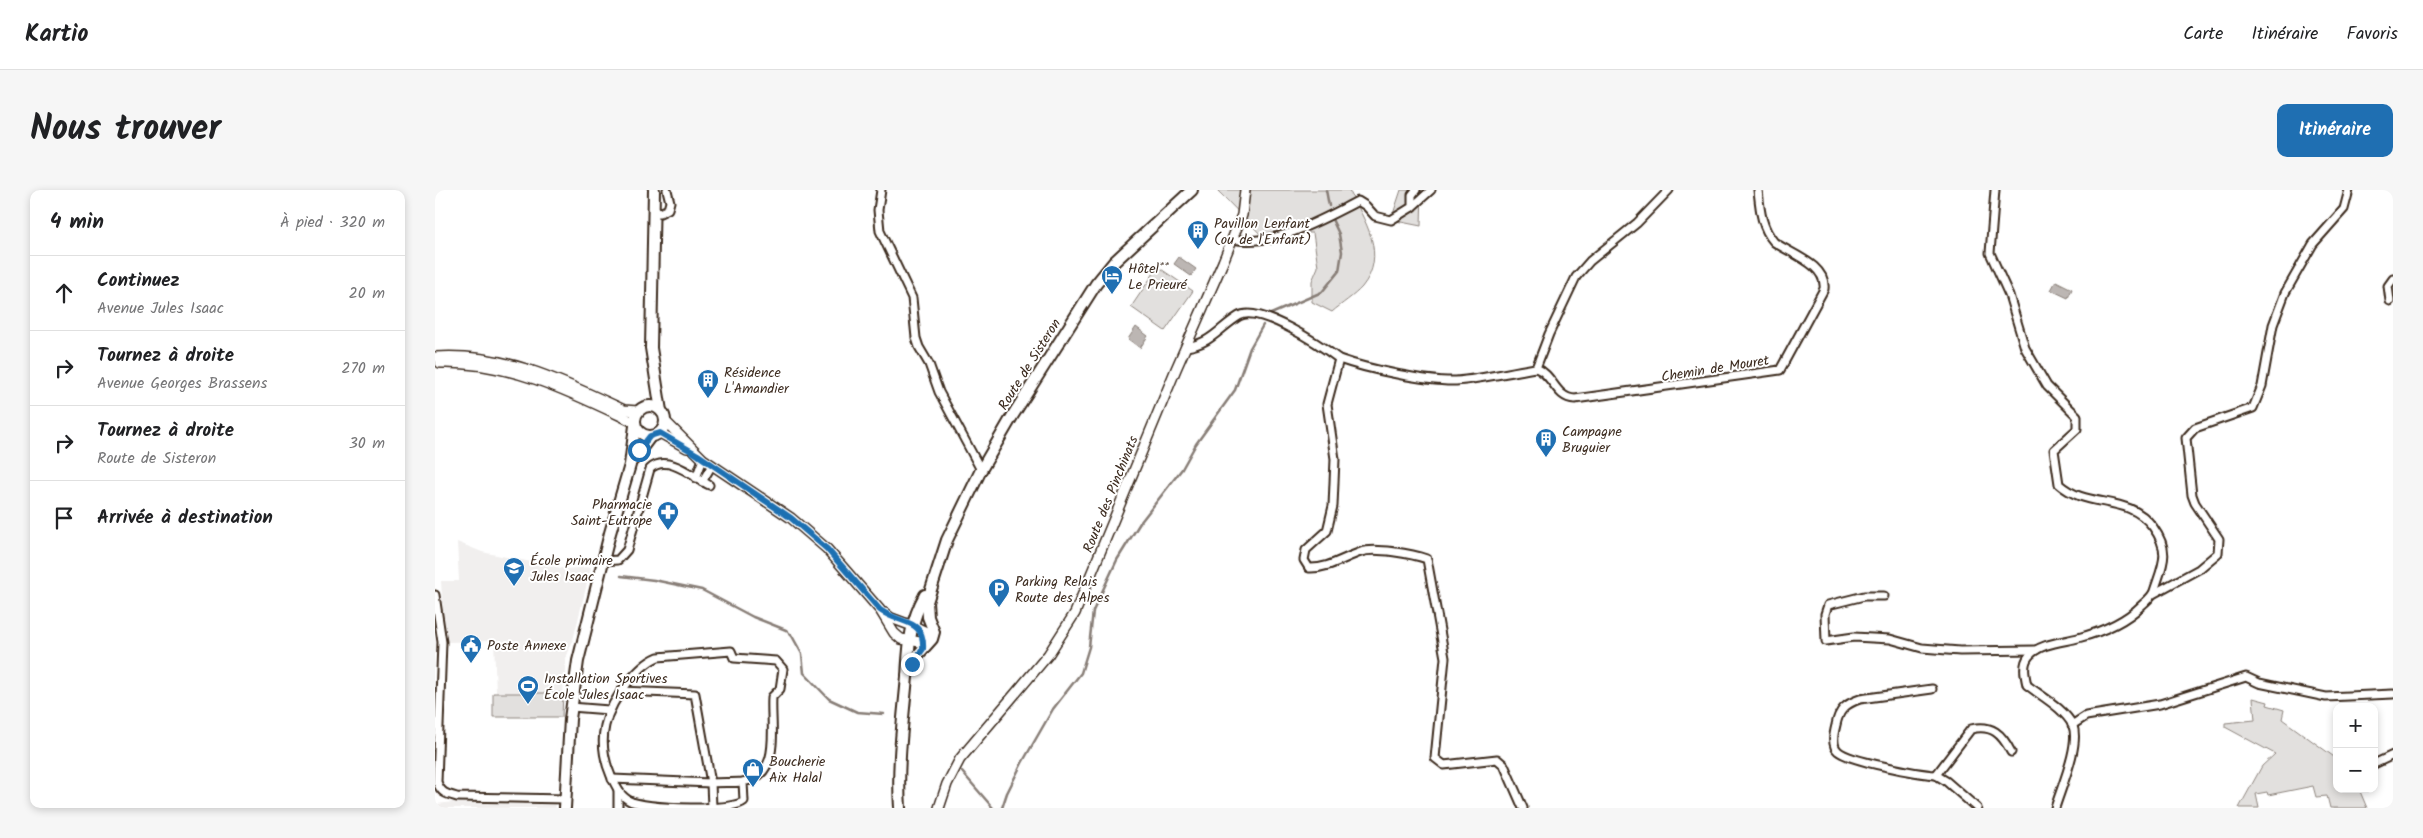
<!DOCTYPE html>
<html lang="fr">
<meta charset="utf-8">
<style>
body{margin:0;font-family:Kalam,sans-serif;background:#f6f6f6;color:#202124}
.controls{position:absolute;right:15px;bottom:15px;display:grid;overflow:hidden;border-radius:10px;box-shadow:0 2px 8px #0003}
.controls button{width:45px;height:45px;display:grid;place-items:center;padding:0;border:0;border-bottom:1px solid #e0e0e0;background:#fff;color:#202124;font:25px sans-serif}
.stop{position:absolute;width:15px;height:15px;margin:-11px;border:4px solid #1f6fb2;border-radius:50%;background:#fff}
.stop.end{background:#1f6fb2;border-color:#fff;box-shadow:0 1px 5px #0008}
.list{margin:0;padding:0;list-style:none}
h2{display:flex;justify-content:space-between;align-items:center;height:65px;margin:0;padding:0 20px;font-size:21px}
h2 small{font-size:16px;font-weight:400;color:#757577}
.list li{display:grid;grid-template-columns:32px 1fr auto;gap:15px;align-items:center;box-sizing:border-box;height:75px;padding:0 20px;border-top:1px solid #e0e0e0}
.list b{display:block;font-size:19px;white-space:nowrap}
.list p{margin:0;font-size:16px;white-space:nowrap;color:#757577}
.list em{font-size:16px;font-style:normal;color:#757577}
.icon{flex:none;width:28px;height:28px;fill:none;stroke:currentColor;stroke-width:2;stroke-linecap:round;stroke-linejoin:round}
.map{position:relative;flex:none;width:1958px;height:618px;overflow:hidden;border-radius:10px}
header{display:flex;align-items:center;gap:30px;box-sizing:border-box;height:70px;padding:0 25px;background:#fff;border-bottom:1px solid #e0e0e0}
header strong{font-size:24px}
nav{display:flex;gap:28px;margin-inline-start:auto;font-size:18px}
.intro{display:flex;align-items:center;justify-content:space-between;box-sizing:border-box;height:120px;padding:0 30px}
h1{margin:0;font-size:35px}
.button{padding:12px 22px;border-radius:10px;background:#1f6fb2;color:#fff;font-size:18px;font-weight:700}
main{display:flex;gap:30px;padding:0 30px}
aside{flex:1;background:#fff;border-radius:10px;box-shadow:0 2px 8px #0003}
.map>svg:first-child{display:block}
.built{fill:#f1efee}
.green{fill:#e2e0de;stroke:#8e857e}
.water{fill:#bcb6b3;stroke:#887e77}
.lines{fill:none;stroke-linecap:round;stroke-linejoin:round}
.stream{stroke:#887e77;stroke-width:2.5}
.minor-casing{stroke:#3b2a1e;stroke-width:11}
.tertiary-casing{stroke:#3b2a1e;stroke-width:12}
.secondary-casing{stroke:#3b2a1e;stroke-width:14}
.minor{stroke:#fff;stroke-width:7}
.tertiary{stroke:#fff;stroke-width:9}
.secondary{stroke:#fff;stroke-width:10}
.route{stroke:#1f6fb2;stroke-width:6}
.labels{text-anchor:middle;stroke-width:4;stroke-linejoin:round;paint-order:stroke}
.poi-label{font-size:14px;fill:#3b2a1e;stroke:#fff;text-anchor:start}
.street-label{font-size:14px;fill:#3b2a1e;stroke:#fff}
</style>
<header>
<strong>Kartio</strong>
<nav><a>Carte</a><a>Itinéraire</a><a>Favoris</a></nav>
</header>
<div class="intro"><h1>Nous trouver</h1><a class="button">Itinéraire</a></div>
<main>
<aside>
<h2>4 min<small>À pied · 320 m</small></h2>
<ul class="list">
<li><svg class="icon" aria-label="ahead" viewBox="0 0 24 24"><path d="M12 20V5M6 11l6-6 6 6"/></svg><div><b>Continuez</b><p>Avenue Jules Isaac</p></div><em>20 m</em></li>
<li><svg class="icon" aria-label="right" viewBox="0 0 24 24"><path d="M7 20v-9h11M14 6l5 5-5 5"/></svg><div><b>Tournez à droite</b><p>Avenue Georges Brassens</p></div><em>270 m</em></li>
<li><svg class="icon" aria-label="right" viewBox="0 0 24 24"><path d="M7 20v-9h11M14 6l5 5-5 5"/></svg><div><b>Tournez à droite</b><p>Route de Sisteron</p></div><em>30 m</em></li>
<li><svg class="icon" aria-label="arrive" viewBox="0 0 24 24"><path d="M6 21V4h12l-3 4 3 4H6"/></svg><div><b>Arrivée à destination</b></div></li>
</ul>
</aside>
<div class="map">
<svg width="1958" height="618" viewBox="0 0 1958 618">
<rect width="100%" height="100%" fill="#fff"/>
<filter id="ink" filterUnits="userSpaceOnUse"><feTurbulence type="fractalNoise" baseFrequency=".02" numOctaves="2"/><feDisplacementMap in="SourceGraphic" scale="10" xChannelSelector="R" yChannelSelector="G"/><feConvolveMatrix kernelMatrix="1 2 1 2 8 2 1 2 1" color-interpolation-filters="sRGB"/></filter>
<g filter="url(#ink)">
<g class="built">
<path d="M22,352L47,362L131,379L156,377L138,450L131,468L128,503H61L59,451L10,452L6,391H24Z"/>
<path d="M110,611L119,612L121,618H2V614L19,612Z"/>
</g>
<g class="green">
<path d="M782,0H914C930,31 953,65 927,97C919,106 906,114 897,122L877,112V91L883,77L878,43H862L836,55Z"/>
<path d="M966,0H987L986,36L956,30Z"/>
<path d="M723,77L758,101L730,141L696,117Z"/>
<path d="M58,503H128L127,527H58Z"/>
<path d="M1818,508L1833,512L1832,515L1849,520L1847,529L1902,569V599H1924L1932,618H1895L1892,606L1881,607L1878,596L1833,605L1832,602L1821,604L1824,618H1804L1827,576L1840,564L1790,537V533L1820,530Z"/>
</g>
<g class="water">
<path d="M744,67L761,79L756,86L739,74Z"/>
<path d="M1621,91L1637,99L1633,108L1616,100Z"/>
<path d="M701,137L713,146L705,158L693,149Z"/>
</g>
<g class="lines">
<g class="stream">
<path d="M891,0L894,16"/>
<path d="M836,124L887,102L904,81L907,62L904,44L896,27"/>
<path d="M186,386L219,390L267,400L318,427L351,440L357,446L367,464L369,483L394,509L422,522L449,524"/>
<path d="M527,582L558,618"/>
<path d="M567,618L572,603L587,573L618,519L646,483L654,457L658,421L682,370L705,333L747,279L761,254L800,200L815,158L828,135"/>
</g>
<g class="minor-casing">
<g id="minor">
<path d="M446,0L443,20L445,41L477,108L481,148L484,157L494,174L504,202L546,280"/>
<path d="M1560,0L1555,63L1574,105L1590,158L1612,196L1642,226V239L1619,260L1624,294C1653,320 1693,303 1718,337C1736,362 1728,374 1719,401C1717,407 1711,411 1707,415C1690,432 1666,442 1643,448C1628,452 1605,453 1594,466C1587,474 1590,486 1592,495C1606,506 1630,519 1638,536C1645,555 1626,598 1620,618"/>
<path d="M977,17L996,0"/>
<path d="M219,18L225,23L233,19L235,12L232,0"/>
<path d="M797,49C841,57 885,30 923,11L931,16L940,26L956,30L977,17V5L981,0"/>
<path d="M1955,111L1953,96L1958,89"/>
<path d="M751,157C777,153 783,139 804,126C824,114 887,156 904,169L892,214L900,269L898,316L892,341L871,360L869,370L874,378C892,379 908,368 926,362C939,357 978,364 992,369L1010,468L1000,568L1009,575L1062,569L1069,575L1088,618"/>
<path d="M904,169C932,179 992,192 1021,191C1048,189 1074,182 1101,178C1119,185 1120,208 1140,209L1345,180L1389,99C1392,75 1356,64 1339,52C1326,37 1325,19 1323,0"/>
<path d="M1101,178L1114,144L1141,87L1155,71L1202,33L1234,0"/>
<path d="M261,288L268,269"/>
<path d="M267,292L277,275"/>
<path d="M167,371L183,370L192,360L215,279C232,263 257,286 274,295"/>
<path d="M1718,404L1764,379L1783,363L1784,349L1760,313L1757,305L1751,248L1760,238L1818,218L1827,196L1838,135L1850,103L1878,54L1909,19L1914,0"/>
<path d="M0,405L7,452L2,592C6,603 11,604 22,607L130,609"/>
<path d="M1449,406H1429L1393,415L1390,424L1391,451L1419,447L1455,449L1487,458L1525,461L1601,460"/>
<path d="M1497,499L1425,509C1410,514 1404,520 1401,535C1399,543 1396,555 1403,561C1414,571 1484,584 1501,585L1511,591L1542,618"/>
<path d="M136,517L174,520"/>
<path d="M1637,535L1651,526L1725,514L1811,487L1824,493L1891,507L1958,504"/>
<path d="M1939,574L1958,565"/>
<path d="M1501,585L1536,539C1557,534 1567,544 1576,562"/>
<path d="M177,589L276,593L260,504L186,501"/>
<path d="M183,618V601"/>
<path d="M277,618V617L276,593C286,592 297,593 307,592C348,586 335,537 337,507L345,499L348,479L341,471L299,468L296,461L223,467C211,472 202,482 194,491C170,520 160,549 176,586C181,596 185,607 197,612C216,618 247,618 268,618C280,617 300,618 309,611L308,592"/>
</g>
</g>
<g class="tertiary-casing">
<g id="tertiary">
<path d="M0,167C69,162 129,192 189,220L203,221"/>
<path d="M5,173C75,171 138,203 199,232"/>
<path d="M230,231L268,269L356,328L392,359L445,420L459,443L466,449L485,452L498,445L483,438"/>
<path d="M225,243L252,258"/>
<path d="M450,423L456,428L483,438"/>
<path d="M504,618L512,594L525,569L613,465L640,423L741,179L788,72L807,25L810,0"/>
</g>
</g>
<g class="secondary-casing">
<g id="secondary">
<path d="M219,0L216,158L226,221"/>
<circle cx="215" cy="231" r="15"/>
<path d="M198,270L215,247"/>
<path d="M472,486L480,468L497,449L499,442L493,427L492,412L512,350L546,280L578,225L661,94L679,72L757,0"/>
<path d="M130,618L135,529L143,471L175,343L195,275L200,236"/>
<path d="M465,618C462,573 468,531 472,487C474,455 474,434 490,405"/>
</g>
</g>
<use href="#minor" class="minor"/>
<use href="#tertiary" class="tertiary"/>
<use href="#secondary" class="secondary"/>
</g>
</g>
<g class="lines" filter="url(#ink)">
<path class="route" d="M204,260L215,246L225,243L263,265L356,328L392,359L445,420C466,435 490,428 488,459L477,474"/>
</g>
<defs>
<g id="building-pin" transform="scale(1.125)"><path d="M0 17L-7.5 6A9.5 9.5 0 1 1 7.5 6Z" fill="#1f6fb2" stroke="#fff"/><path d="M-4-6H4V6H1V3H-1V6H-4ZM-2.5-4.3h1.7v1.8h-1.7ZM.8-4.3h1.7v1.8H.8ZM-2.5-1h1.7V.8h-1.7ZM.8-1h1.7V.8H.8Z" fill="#fff"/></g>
<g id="hotel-pin" transform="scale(1.125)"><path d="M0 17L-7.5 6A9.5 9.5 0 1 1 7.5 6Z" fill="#1f6fb2" stroke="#fff"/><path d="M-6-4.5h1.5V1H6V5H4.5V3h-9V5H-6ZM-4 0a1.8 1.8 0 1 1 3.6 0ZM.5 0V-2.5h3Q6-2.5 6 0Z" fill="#fff"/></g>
<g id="pharmacy-pin" transform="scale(1.125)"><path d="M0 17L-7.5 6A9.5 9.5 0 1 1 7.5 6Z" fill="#1f6fb2" stroke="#fff"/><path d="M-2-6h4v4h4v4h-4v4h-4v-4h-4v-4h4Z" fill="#fff"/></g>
<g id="school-pin" transform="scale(1.125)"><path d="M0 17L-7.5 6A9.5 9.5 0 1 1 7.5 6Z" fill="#1f6fb2" stroke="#fff"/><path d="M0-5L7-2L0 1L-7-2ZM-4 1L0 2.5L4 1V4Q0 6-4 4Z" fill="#fff"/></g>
<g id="parking-pin" transform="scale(1.125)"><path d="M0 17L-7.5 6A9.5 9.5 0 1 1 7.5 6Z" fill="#1f6fb2" stroke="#fff"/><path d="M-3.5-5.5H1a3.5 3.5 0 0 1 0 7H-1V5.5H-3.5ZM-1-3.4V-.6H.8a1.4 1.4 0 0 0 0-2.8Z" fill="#fff"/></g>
<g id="civic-pin" transform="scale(1.125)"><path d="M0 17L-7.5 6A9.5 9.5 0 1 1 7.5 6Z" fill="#1f6fb2" stroke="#fff"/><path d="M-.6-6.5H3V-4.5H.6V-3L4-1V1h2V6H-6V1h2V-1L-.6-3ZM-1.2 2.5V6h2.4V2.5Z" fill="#fff"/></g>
<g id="stadium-pin" transform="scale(1.125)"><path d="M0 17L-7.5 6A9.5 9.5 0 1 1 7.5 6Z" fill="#1f6fb2" stroke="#fff"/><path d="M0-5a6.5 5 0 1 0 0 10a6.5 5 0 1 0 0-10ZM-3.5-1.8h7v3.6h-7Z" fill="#fff"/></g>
<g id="shop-pin" transform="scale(1.125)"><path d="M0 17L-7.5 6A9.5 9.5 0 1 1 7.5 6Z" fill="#1f6fb2" stroke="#fff"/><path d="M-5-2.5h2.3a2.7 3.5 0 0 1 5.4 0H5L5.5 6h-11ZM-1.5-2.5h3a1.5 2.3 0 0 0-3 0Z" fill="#fff"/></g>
</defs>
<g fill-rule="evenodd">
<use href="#building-pin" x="763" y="41"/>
<use href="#hotel-pin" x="677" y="86"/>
<use href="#building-pin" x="273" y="190"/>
<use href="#building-pin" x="1111" y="249"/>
<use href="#pharmacy-pin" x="233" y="322"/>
<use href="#school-pin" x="79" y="378"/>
<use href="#parking-pin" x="564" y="399"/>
<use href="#civic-pin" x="36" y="455"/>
<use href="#stadium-pin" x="93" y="496"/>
<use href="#shop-pin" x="318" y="579"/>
</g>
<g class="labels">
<g class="poi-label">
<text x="779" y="38">Pavillon Lenfant<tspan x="779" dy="16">(ou de l'Enfant)</tspan></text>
<text x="693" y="83">Hôtel**<tspan x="693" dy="16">Le Prieuré</tspan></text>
<text x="289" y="187">Résidence<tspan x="289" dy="16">L'Amandier</tspan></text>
<text x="1127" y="246">Campagne<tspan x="1127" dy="16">Bruguier</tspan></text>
<text x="217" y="319" text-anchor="end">Pharmacie<tspan x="217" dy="16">Saint-Eutrope</tspan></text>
<text x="95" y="375">École primaire<tspan x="95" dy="16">Jules Isaac</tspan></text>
<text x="580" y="396">Parking Relais<tspan x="580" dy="16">Route des Alpes</tspan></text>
<text x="52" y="460">Poste Annexe</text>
<text x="109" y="493">Installation Sportives<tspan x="109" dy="16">École Jules Isaac</tspan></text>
<text x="334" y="576">Boucherie<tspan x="334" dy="16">Aix Halal</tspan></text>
</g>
<g class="street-label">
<text transform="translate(594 174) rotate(-58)" y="5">Route de Sisteron</text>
<text transform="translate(1280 178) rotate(-9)" y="5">Chemin de Mouret</text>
<text transform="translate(675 304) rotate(-68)" y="5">Route des Pinchinats</text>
</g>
</g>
</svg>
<div class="controls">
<button>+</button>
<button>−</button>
</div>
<div class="stop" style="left:204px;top:260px"></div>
<div class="stop end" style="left:477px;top:474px"></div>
</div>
</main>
